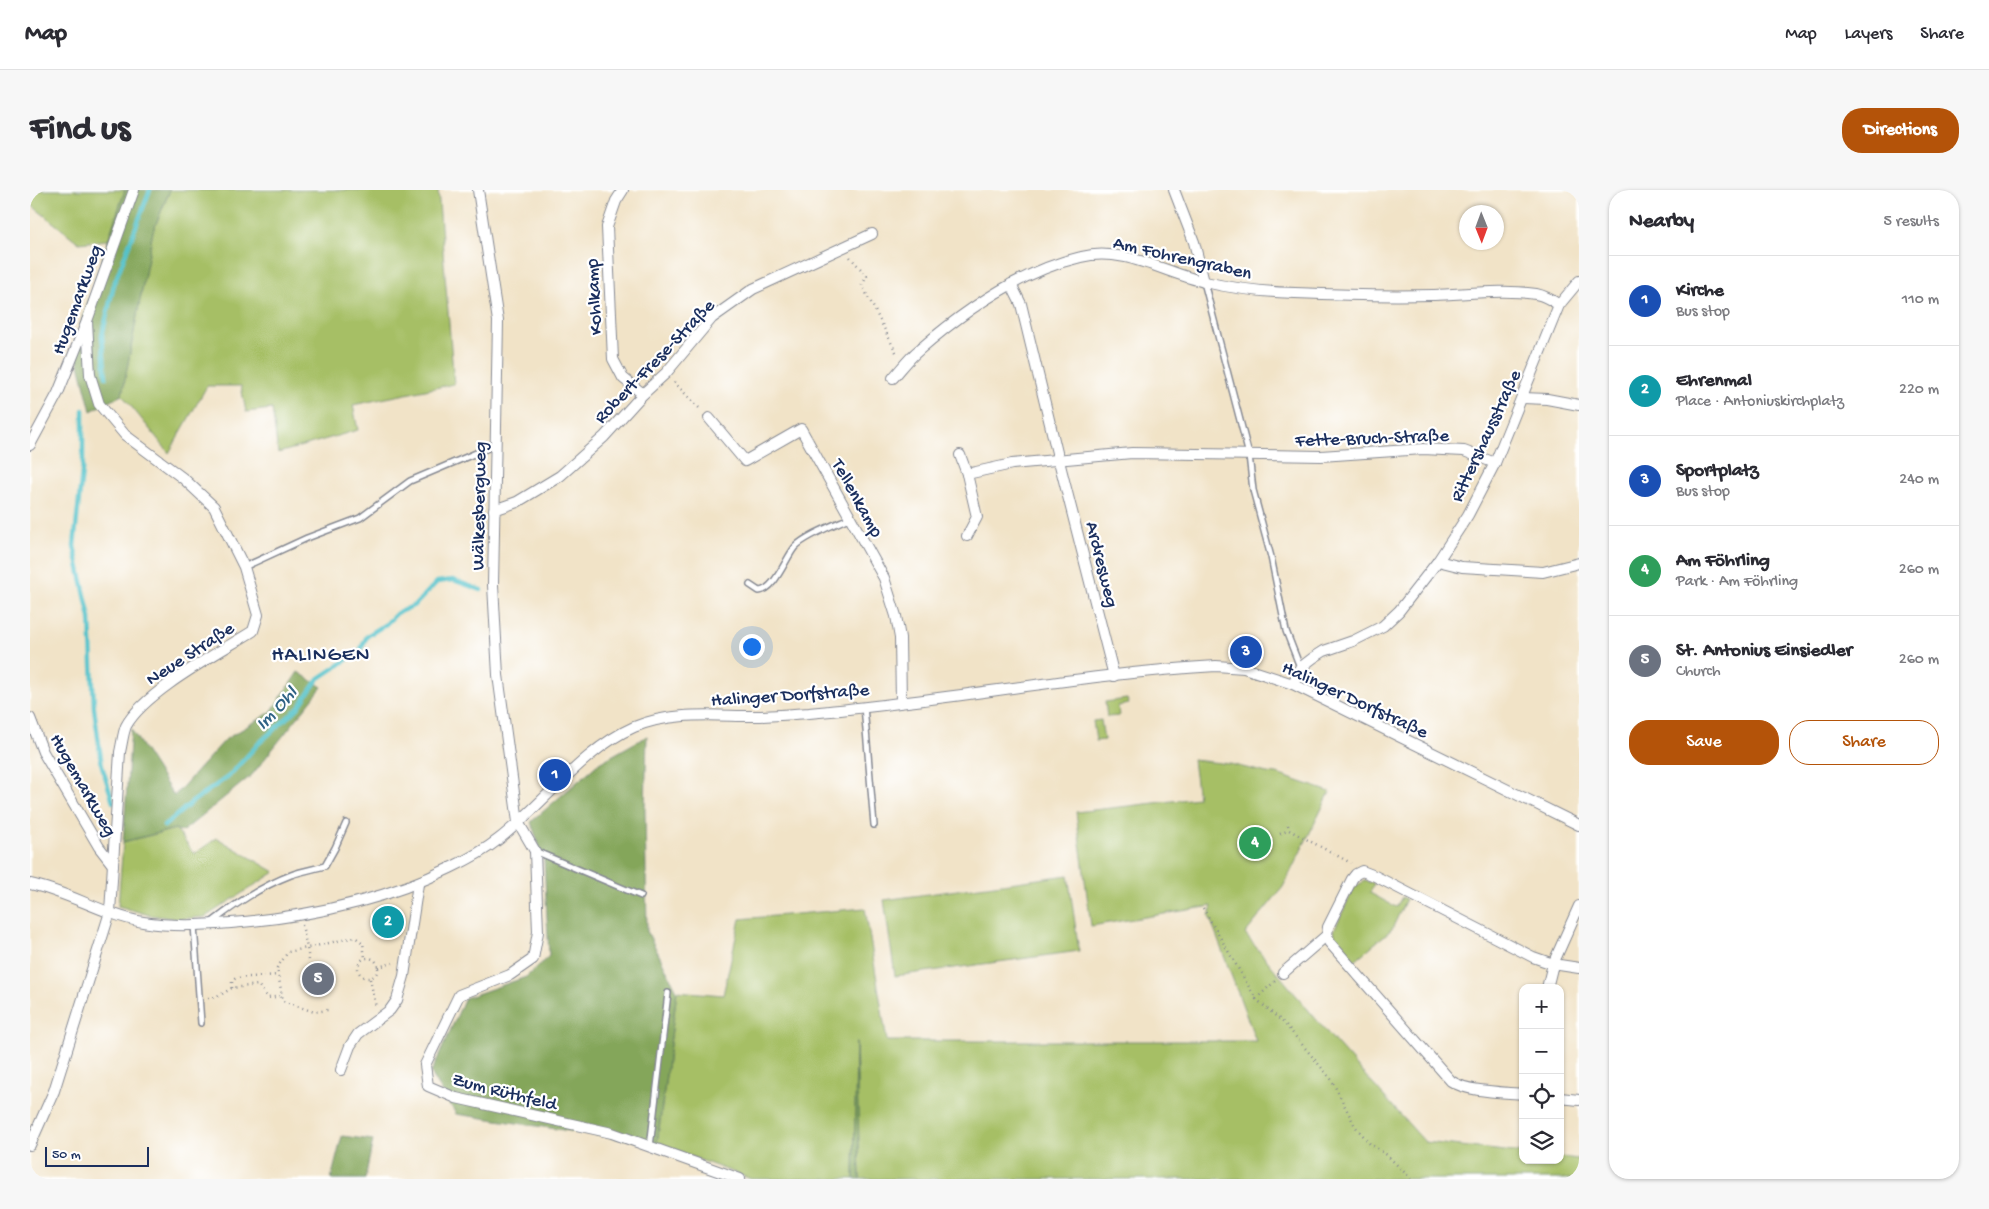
<!DOCTYPE html>
<meta charset="utf-8">
<style>
body{margin:0;font-family:"Gochi Hand",sans-serif;background:#f7f7f7;color:#2b2b33}
.controls{position:absolute;right:15px;bottom:15px;display:grid;overflow:hidden;border-radius:10px;box-shadow:0 1px 4px #0004}
.controls button{width:45px;height:45px;display:grid;place-items:center;padding:0;border:0;border-bottom:1px solid #e1e1e2;background:#fff;color:#2b2b33;font:25px sans-serif}
.compass{position:absolute;left:1429px;top:15px;width:45px;height:45px;border-radius:50%;background:#fff;box-shadow:0 1px 4px #0004;rotate:179deg}
.scale{position:absolute;left:15px;bottom:12px;width:104px;box-sizing:border-box;padding-left:5px;border:2px solid #1b2f5e;border-top:0;font-size:14px;line-height:18px;white-space:nowrap;color:#1b2f5e;-webkit-text-stroke:4px #fff;paint-order:stroke}
.you{position:absolute;left:721px;top:456px;width:18px;height:18px;margin:-12px;border:4px solid #fff;border-radius:50%;background:#1a73e8;box-shadow:0 0 0 8px #1a73e833}
.badge{display:grid;place-items:center;width:32px;height:32px;border-radius:50%;background:#b45309;color:#fff;font-size:16px;font-weight:700}
.pin{position:absolute;translate:-50% -50%;border:2px solid #fff;box-shadow:0 1px 5px #0006}
.list{margin:0;padding:0;list-style:none}
h2{display:flex;justify-content:space-between;align-items:center;height:65px;margin:0;padding:0 20px;font-size:21px}
h2 small{font-size:16px;font-weight:400;color:#7c7c81}
.list li{display:grid;grid-template-columns:32px 1fr auto;gap:15px;align-items:center;box-sizing:border-box;height:90px;padding:0 20px;border-top:1px solid #e1e1e2}
.list b{display:block;font-size:19px;white-space:nowrap}
.list p{margin:0;font-size:16px;white-space:nowrap;color:#7c7c81}
.list em{font-size:16px;font-style:normal;color:#7c7c81}
.actions{display:flex;gap:10px;padding:15px 20px}
.actions a{flex:1;padding:11px 0;border:1px solid #b45309;border-radius:20px;text-align:center;font-size:18px;color:#b45309}
.actions .main{background:#b45309;color:#fff}
.icon{flex:none;width:28px;height:28px;fill:none;stroke:currentColor;stroke-width:2;stroke-linecap:round;stroke-linejoin:round}
.map{position:relative;flex:none;width:1549px;height:989px;overflow:hidden;border-radius:20px}
header{display:flex;align-items:center;gap:30px;box-sizing:border-box;height:70px;padding:0 25px;background:#fff;border-bottom:1px solid #e1e1e2}
header strong{font-size:24px}
nav{display:flex;gap:28px;margin-inline-start:auto;font-size:18px}
.intro{display:flex;align-items:center;justify-content:space-between;box-sizing:border-box;height:120px;padding:0 30px}
h1{margin:0;font-size:35px}
.button{padding:12px 22px;border-radius:20px;background:#b45309;color:#fff;font-size:18px;font-weight:700}
main{display:flex;gap:30px;padding:0 30px}
aside{flex:1;background:#fff;border-radius:20px;box-shadow:0 1px 4px #0004}
.map>svg:first-child{display:block}
.green{fill:#a6bf65;stroke:#607762}
.forest{fill:#84a65a;stroke:#506a5c}
.lines{fill:none;stroke-linecap:round;stroke-linejoin:round}
.stream{stroke:#54c2ca;stroke-width:4.5}
.service-casing{stroke:#868992;stroke-width:8}
.minor-casing{stroke:#868992;stroke-width:12}
.path{stroke:#868992;stroke-width:2.5;stroke-dasharray:1 4;stroke-linecap:butt}
.service{stroke:#fff;stroke-width:5}
.minor{stroke:#fff;stroke-width:10}
.labels{text-anchor:middle;stroke-width:4.5;stroke-linejoin:round;paint-order:stroke}
.street-label{font-size:19px;fill:#1b2f5e;stroke:#fff}
.water-label{font-size:20px;font-style:italic;fill:#2f6284;stroke:#fff}
.quarter-label{font-size:21px;letter-spacing:1px;fill:#1b2f5e;stroke:#fff}
</style>
<header>
<strong>Map</strong>
<nav><a>Map</a><a>Layers</a><a>Share</a></nav>
</header>
<div class="intro"><h1>Find us</h1><a class="button">Directions</a></div>
<main>
<div class="map">
<svg width="1549" height="989" viewBox="0 0 1549 989">
<rect width="100%" height="100%" fill="#fff"/>
<filter id="ink" filterUnits="userSpaceOnUse"><feTurbulence type="fractalNoise" baseFrequency=".02" numOctaves="2"/><feDisplacementMap in="SourceGraphic" scale="10" xChannelSelector="R" yChannelSelector="G"/><feConvolveMatrix kernelMatrix="1 2 1 2 8 2 1 2 1" color-interpolation-filters="sRGB"/></filter>
<filter id="wash" filterUnits="userSpaceOnUse"><feTurbulence type="fractalNoise" baseFrequency=".0096" numOctaves="4" result="noise"/><feDisplacementMap in="SourceGraphic" scale="20" xChannelSelector="R" yChannelSelector="G"/><feGaussianBlur stdDeviation="1.12" result="paint"/><feColorMatrix in="noise" values="0 0 0 0 0 0 0 0 0 0 0 0 0 0 0 0 0 1.4 0 .05"/><feComposite in="paint" operator="in"/></filter>
<g filter="url(#wash)">
<rect width="100%" height="100%" fill="#f1e3c7"/>
<g class="green">
<path d="M0,0H95L78,50L49,53L0,14Z"/>
<path d="M140,0H379L380,2L408,0L424,194L323,215L328,240L248,263L242,219L216,222L211,196H177L139,263L92,205L123,41Z"/>
<path d="M1097,509L1099,514L1088,516L1089,526L1077,527L1075,512Z"/>
<path d="M1071,530L1074,550L1066,551L1063,531Z"/>
<path d="M1163,570L1200,574L1237,583L1247,584L1300,602L1253,697L1215,744L1306,853L1395,952L1493,963V970H1530V967L1549,969V989H830L826,866L824,989H721L627,954L647,801L693,805L710,729L835,718L857,851H1226L1179,726L1182,716L1061,736L1046,622L1168,608Z"/>
<path d="M146,639L164,664L187,648L245,682L175,727L148,729L119,725L88,716L93,652Z"/>
<path d="M1038,685L1049,761L865,786L854,710Z"/>
<path d="M1334,691L1344,693L1340,703L1366,717L1372,707L1376,709L1362,739L1324,771L1306,751L1304,740L1324,698Z"/>
</g>
<g class="forest">
<path d="M95,0H140L123,41L92,205L61,221L44,155Z"/>
<path d="M268,482L292,497L222,585L152,642L145,639L93,652L101,539L144,606L196,549L241,522Z"/>
<path d="M617,546L615,620L617,741L647,801L627,954L426,924L401,883L435,808L496,787L519,766L514,670L501,632L569,573Z"/>
<path d="M826,851L830,989H824Z"/>
<path d="M312,946L343,950L335,989H301Z"/>
</g>
<g class="lines">
<g class="stream">
<path d="M76,187L72,146L84,94L120,0"/>
<path d="M53,220V272L44,356L60,428L64,518L72,576L83,612"/>
<path d="M134,636L162,612L199,586L228,554L268,518L288,489L330,461L337,446L356,434L367,423L385,415L407,392L423,390L451,400"/>
</g>
</g>
</g>
<g filter="url(#ink)">
<g class="lines">
<g class="service-casing">
<g id="service">
<path d="M1174,92L1219,265L1223,300L1241,367L1256,441L1270,477"/>
<path d="M214,377L277,348L330,328L380,291L465,255"/>
<path d="M720,395L729,401C745,400 755,369 765,357C775,346 806,334 821,327"/>
<path d="M834,516L844,635"/>
<path d="M505,661L611,706"/>
<path d="M181,733C205,714 232,696 261,685C272,681 284,679 295,676L305,658L316,633"/>
<path d="M164,735L171,833"/>
<path d="M620,957L638,803"/>
</g>
</g>
<g class="minor-casing">
<g id="minor">
<path d="M448,0L468,131L463,395L468,485L488,632L505,661L508,742L503,769L480,785L429,805L395,875L398,896L426,908L582,943L710,989"/>
<path d="M593,0L586,11L577,37L583,169L593,188L613,204"/>
<path d="M1144,0L1164,52L1174,92"/>
<path d="M981,94L991,114L1029,271L1084,486"/>
<path d="M863,188C872,178 879,168 889,160C935,120 990,81 1051,67C1093,56 1135,83 1175,92C1205,99 1235,102 1265,103C1311,105 1358,106 1404,105C1436,104 1475,99 1506,104C1516,106 1522,110 1529,115"/>
<path d="M1493,208L1517,209L1549,215"/>
<path d="M679,228L715,271L771,239L854,388L866,426L870,448L871,512"/>
<path d="M0,255L28,203L57,131L104,0"/>
<path d="M930,265L937,284L982,274L1102,263L1291,266L1393,259L1434,261L1465,273"/>
<path d="M937,284L947,327L937,346"/>
<path d="M464,320L487,312L530,286L574,247L613,204L636,183L682,128L723,99L842,44"/>
<path d="M1408,371L1432,377L1513,382L1549,373"/>
<path d="M1263,494L1270,478L1283,468L1294,461L1323,451L1353,436L1369,421L1408,371L1438,325L1465,273L1529,115L1549,91"/>
<path d="M0,528L13,562L69,657L83,675"/>
<path d="M0,694C39,702 74,725 113,732C143,737 172,735 201,733C278,727 351,712 420,678C437,670 454,661 469,649C513,615 552,560 604,537C641,521 684,526 723,526C741,526 761,524 779,523C915,511 1050,484 1186,476L1214,478L1263,494L1549,635"/>
<path d="M1253,783L1297,745"/>
<path d="M1517,798L1523,774L1549,716"/>
<path d="M311,880L320,856L328,844L360,820L367,810L374,786L388,694"/>
<path d="M1493,904C1472,902 1437,902 1421,891L1299,752L1297,745L1298,737L1322,689L1326,684L1332,681L1345,686L1503,767L1523,774L1549,778"/>
<path d="M1530,908L1549,910"/>
<path d="M0,955L24,901L80,722L90,562C92,554 93,543 96,536C114,502 190,462 223,441L228,425L214,377L184,317L154,289L95,245L69,214L60,185L57,131"/>
</g>
</g>
<g class="path">
<path d="M820,67L837,86L832,95L867,164"/>
<path d="M644,192L671,220"/>
<path d="M1258,635L1259,640"/>
<path d="M1250,644L1259,640L1321,673"/>
<path d="M1173,718L1226,809L1255,834L1301,889L1325,936L1340,954L1357,965L1381,989"/>
<path d="M272,735L277,758L325,747L333,753L335,768"/>
<circle cx="338" cy="778" r="10"/>
<path d="M279,770L277,758L258,762L247,778L253,811L284,822L298,820"/>
<path d="M348,777L363,773"/>
<path d="M340,789L346,817"/>
<path d="M202,798V791L206,788L248,785"/>
<path d="M178,808L187,807L202,798L228,795L238,808L252,806"/>
<path d="M1226,809L1245,791"/>
</g>
<use href="#service" class="service"/>
<use href="#minor" class="minor"/>
</g>
</g>
<g class="labels">
<g class="street-label">
<text transform="translate(1153 66) rotate(13)" y="7">Am Fohrengraben</text>
<text transform="translate(562 107) rotate(-93)" y="7">Kohlkamp</text>
<text transform="translate(45 109) rotate(-70)" y="7">Hugemarkweg</text>
<text transform="translate(623 170) rotate(-46)" y="7">Robert-Frese-Straße</text>
<text transform="translate(1454 245) rotate(-65)" y="7">Rittershausstraße</text>
<text transform="translate(1342 246) rotate(-2)" y="7">Fette-Bruch-Straße</text>
<text transform="translate(829 307) rotate(61)" y="7">Tellenkamp</text>
<text transform="translate(447 316) rotate(-89)" y="7">Wälkesbergweg</text>
<text transform="translate(1074 374) rotate(76)" y="7">Ardresweg</text>
<text transform="translate(159 462) rotate(-33)" y="7">Neue Straße</text>
<text transform="translate(760 503) rotate(-4)" y="7">Halinger Dorfstraße</text>
<text transform="translate(1326 508) rotate(25)" y="7">Halinger Dorfstraße</text>
<text transform="translate(55 594) rotate(60)" y="7">Hugemarkweg</text>
<text transform="translate(475 900) rotate(14)" y="7">Zum Rüthfeld</text>
</g>
<g class="water-label">
<text transform="translate(245 517) rotate(-47)" y="7">Im Ohl</text>
</g>
<g class="quarter-label">
<text x="291" y="470">HALINGEN</text>
</g>
</g>
</svg>
<div class="controls">
<button>+</button>
<button>−</button>
<button><svg class="icon" aria-label="locate" viewBox="0 0 24 24"><circle cx="12" cy="12" r="6"/><path d="M12 2v4M12 18v4M2 12h4M18 12h4"/></svg></button>
<button><svg class="icon" aria-label="layers" viewBox="0 0 24 24"><path d="M12 4l9 5-9 5-9-5zM3 14l9 5 9-5"/></svg></button>
</div>
<svg class="compass" viewBox="-18 -18 36 36"><path d="M0-13l5 13h-10z" fill="#e53935"/><path d="M0 13l5-13h-10z" fill="#7c7c81"/></svg>
<div class="scale">50 m</div>
<div class="you"></div>
<div class="pin badge" style="left:525px;top:585px;background:#1a4fb4">1</div>
<div class="pin badge" style="left:358px;top:732px;background:#0f9aa8">2</div>
<div class="pin badge" style="left:1216px;top:462px;background:#1a4fb4">3</div>
<div class="pin badge" style="left:1225px;top:653px;background:#2e9e5b">4</div>
<div class="pin badge" style="left:288px;top:789px;background:#6b7280">5</div>
</div>
<aside>
<h2>Nearby<small>5 results</small></h2>
<ul class="list">
<li><span class="badge" style="background:#1a4fb4">1</span><div><b>Kirche</b><p>Bus stop</p></div><em>110 m</em></li>
<li><span class="badge" style="background:#0f9aa8">2</span><div><b>Ehrenmal</b><p>Place · Antoniuskirchplatz</p></div><em>220 m</em></li>
<li><span class="badge" style="background:#1a4fb4">3</span><div><b>Sportplatz</b><p>Bus stop</p></div><em>240 m</em></li>
<li><span class="badge" style="background:#2e9e5b">4</span><div><b>Am Föhrling</b><p>Park · Am Föhrling</p></div><em>260 m</em></li>
<li><span class="badge" style="background:#6b7280">5</span><div><b>St. Antonius Einsiedler</b><p>Church</p></div><em>260 m</em></li>
</ul>
<div class="actions"><a class="main">Save</a><a>Share</a></div>
</aside>
</main>
